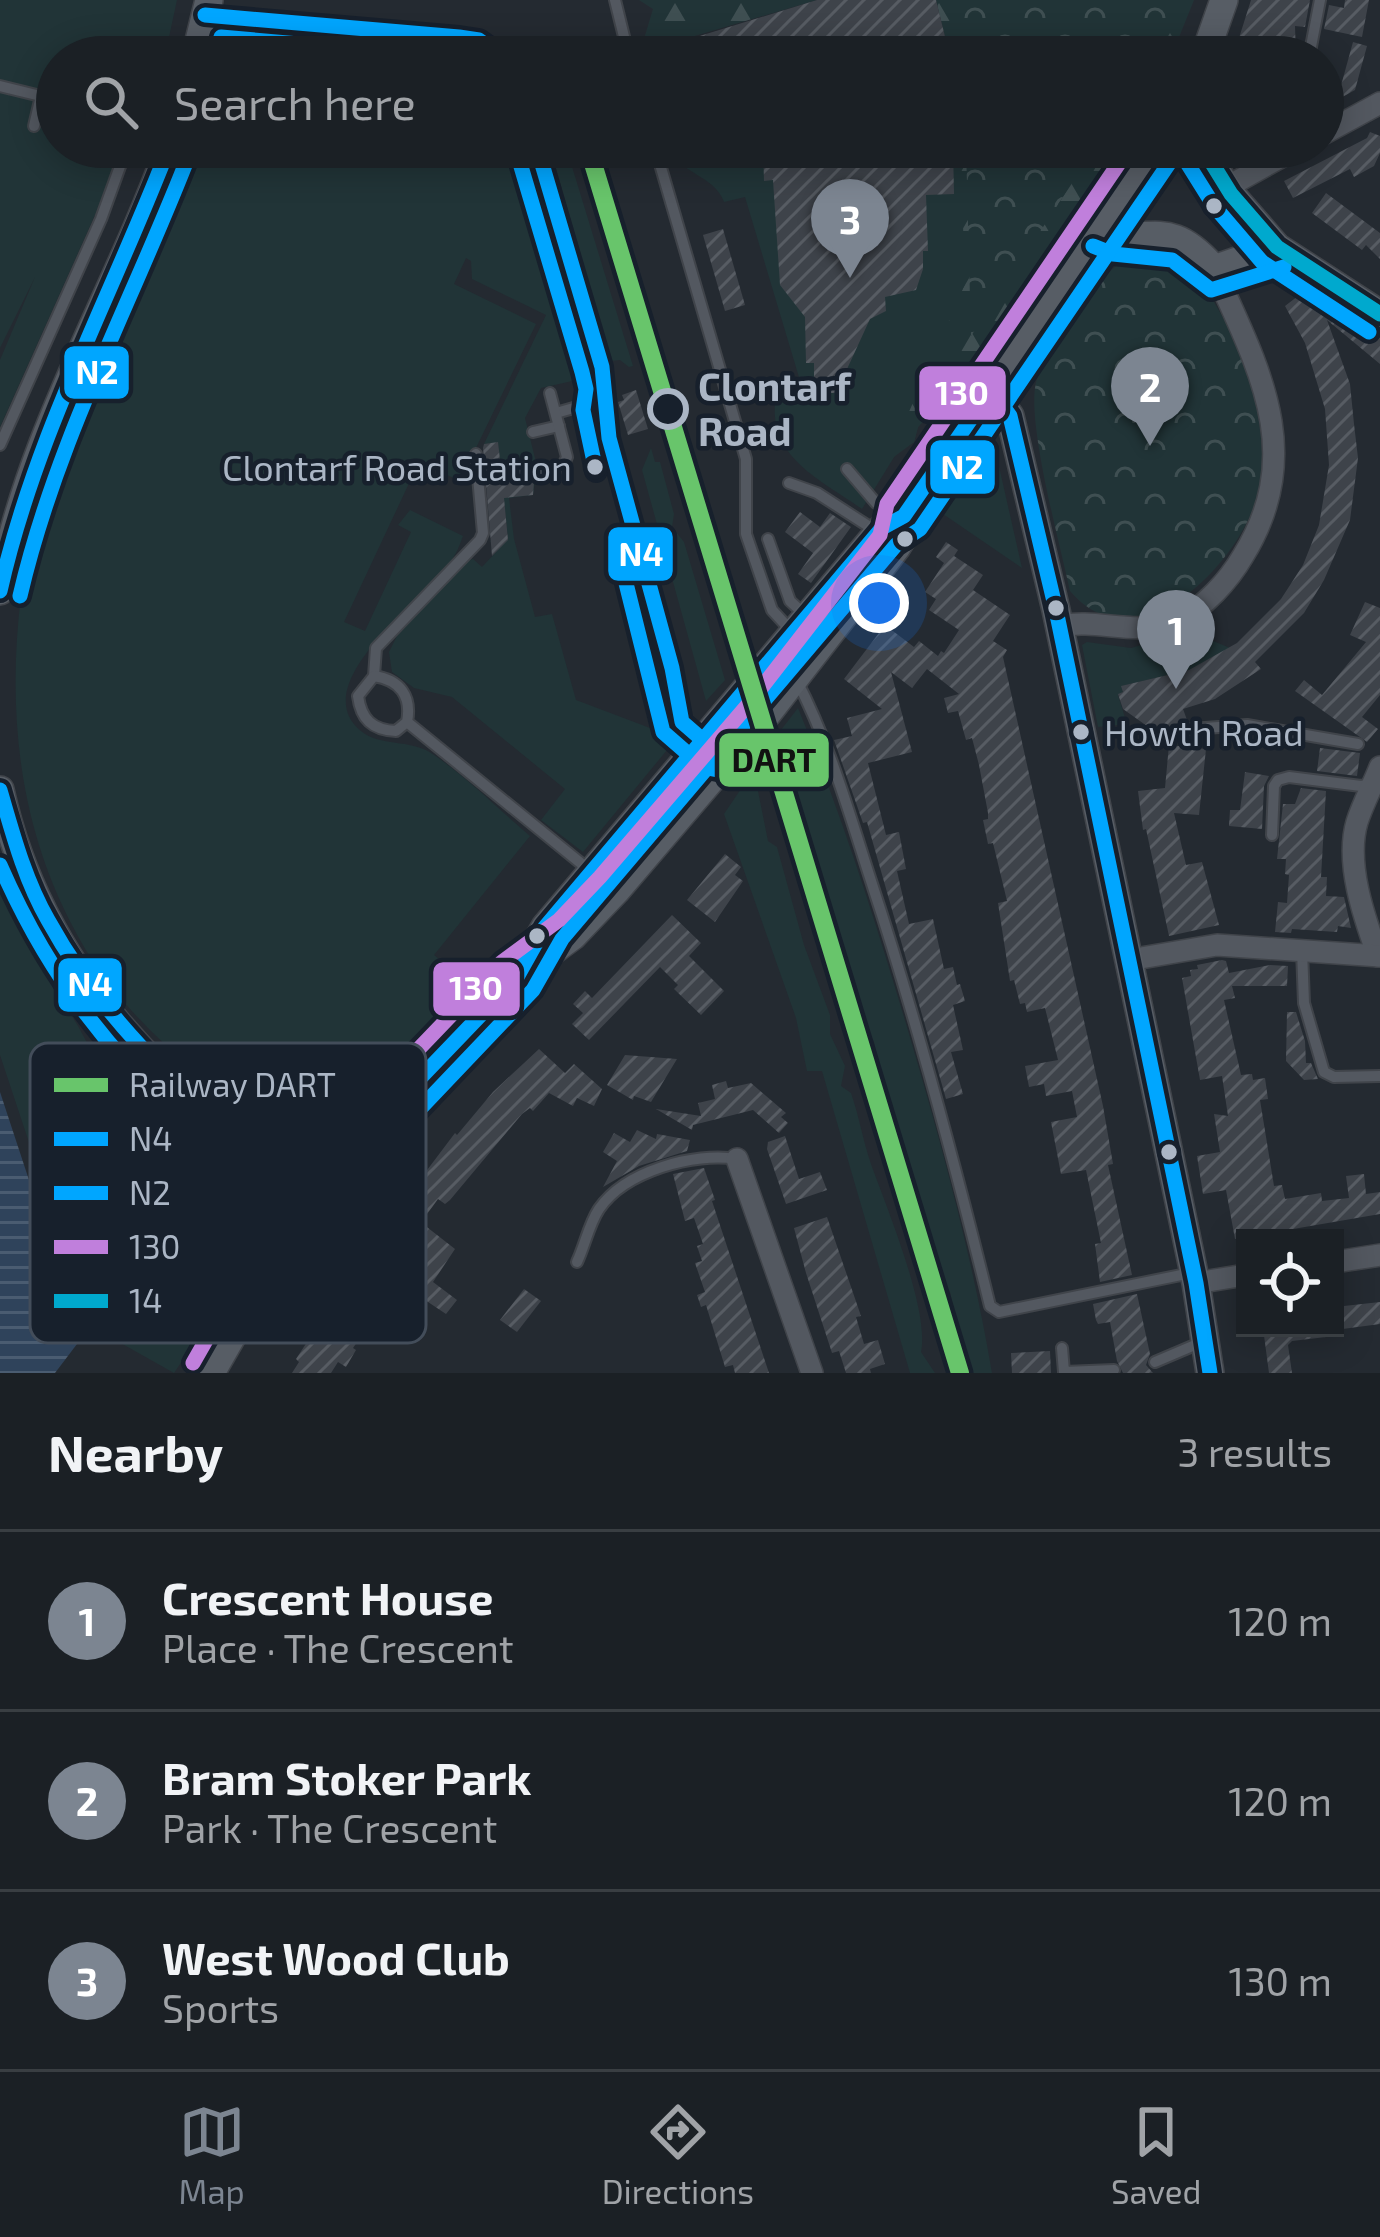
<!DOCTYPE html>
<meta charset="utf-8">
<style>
body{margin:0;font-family:"Exo 2",sans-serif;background:#24282d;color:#f1f3f6}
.controls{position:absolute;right:36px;bottom:36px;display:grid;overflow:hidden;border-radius:0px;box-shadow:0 6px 30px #0003}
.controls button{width:108px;height:108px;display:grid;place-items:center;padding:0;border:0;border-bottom:3px solid #393e42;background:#1b2025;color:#f1f3f6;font:60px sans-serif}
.you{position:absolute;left:879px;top:603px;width:42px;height:42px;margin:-30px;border:9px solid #fff;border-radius:50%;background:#1a73e8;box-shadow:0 0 0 18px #1a73e833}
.badge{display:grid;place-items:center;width:78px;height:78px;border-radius:50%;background:#7c8591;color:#fff;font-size:39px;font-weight:700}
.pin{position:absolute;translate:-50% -99px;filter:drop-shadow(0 3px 6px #0008)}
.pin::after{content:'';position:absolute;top:63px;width:42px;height:36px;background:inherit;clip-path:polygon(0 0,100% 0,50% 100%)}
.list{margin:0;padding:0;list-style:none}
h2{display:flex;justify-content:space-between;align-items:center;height:156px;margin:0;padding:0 48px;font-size:51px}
h2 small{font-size:39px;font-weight:400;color:#a0a3a7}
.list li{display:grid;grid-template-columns:78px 1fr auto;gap:36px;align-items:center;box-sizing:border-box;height:180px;padding:0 48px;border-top:3px solid #393e42}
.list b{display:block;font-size:45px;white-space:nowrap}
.list p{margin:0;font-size:39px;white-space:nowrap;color:#a0a3a7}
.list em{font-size:39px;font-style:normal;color:#a0a3a7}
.icon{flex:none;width:66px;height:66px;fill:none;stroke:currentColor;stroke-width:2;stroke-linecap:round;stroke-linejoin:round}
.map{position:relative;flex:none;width:1380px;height:1373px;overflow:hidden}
.search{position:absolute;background:#1b2025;box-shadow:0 6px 30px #0003;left:36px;right:36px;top:36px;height:132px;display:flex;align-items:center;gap:30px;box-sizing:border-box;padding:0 42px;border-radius:66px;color:#a0a3a7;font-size:45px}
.sheet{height:696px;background:#1b2025}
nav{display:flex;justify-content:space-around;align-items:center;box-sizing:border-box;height:168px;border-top:3px solid #393e42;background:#1b2025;font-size:33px;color:#a0a3a7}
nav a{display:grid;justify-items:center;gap:6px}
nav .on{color:#7c8591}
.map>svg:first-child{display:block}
.green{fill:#213437}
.forest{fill:url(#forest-firs)}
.park{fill:url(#park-crowns)}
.water{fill:url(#water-rules)}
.building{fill:url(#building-hatch)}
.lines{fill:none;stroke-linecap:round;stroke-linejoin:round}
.service-casing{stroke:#40444a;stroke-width:14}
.minor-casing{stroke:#40444a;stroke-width:24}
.secondary-casing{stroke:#40444a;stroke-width:30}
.service{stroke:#535860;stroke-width:10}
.minor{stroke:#535860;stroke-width:21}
.secondary{stroke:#575d65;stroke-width:27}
.bus-1-casing{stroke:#17202c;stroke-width:24}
.bus-2-casing{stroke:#17202c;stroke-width:24}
.bus-3-casing{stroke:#17202c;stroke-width:24}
.bus-4-casing{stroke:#17202c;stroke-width:24}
.bus-1{stroke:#00a6ff;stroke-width:15}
.bus-2{stroke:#00a6ff;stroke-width:15}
.bus-3{stroke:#c07fdc;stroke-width:15}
.bus-4{stroke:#00a9ce;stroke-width:15}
.rail-1-casing{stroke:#17202c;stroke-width:27}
.rail-1{stroke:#68c56b;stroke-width:18}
.bus-dot{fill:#abb6c5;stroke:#17202c;stroke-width:4.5}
.stop-dot{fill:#17202c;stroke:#abb6c5;stroke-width:6}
.labels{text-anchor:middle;stroke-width:9;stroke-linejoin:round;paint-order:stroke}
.bus-label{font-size:36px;fill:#abb6c5;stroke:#17202c;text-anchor:end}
.stop-label{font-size:39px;font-weight:bold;fill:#abb6c5;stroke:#17202c;text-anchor:start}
.key{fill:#17202c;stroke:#434d5a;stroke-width:3}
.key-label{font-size:33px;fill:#abb6c5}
.line-badge{stroke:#17202c;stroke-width:4.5}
.badge-label{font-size:33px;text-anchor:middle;font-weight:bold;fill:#fff}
.pale-badge-label{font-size:33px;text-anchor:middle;font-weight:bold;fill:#111}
</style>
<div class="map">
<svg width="1380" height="1373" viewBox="0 0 1380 1373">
<defs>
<pattern id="forest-firs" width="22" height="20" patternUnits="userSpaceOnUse" patternTransform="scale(3)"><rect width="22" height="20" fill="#213437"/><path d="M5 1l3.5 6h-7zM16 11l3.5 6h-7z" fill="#3f4f52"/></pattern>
<pattern id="park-crowns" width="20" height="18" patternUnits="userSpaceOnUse" patternTransform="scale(3)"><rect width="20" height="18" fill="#213437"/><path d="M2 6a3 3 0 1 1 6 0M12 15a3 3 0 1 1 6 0" fill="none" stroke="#3f4f52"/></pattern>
<pattern id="water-rules" width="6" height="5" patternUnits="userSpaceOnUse" patternTransform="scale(3)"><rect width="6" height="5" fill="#2f435b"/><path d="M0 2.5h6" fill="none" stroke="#4a5c71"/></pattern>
<pattern id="building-hatch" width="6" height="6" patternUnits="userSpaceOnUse" patternTransform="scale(3)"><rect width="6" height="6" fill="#3e434a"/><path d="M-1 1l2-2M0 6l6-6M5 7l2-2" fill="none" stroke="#575c63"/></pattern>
</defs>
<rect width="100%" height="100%" fill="#242a31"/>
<g class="green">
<path d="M0,0H177L166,51L160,57H57V147H121L95,215L0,427V360L35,277L0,348Z"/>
<path d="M245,26L449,43L478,48L495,57H212C225,42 217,30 245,26Z"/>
<path d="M183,147H529L599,375L541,388L525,418L537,466L533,495L509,498L514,539L535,617L552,614L576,700L658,731L676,729L681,733L583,852L541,820L565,789L452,697L414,688L392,672L389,652L397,636L466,562L473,559L482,567L498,550L490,541L508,539L498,443L484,444L546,315L472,279L471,261L466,258L454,284L536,324L460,481L419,462L344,622L365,631L411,532L398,525L410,510L463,536C460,544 457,553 451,561C428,596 303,684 361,731C380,747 410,739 431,753C466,776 498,809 530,836L434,955L468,983L392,1063L307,1132L293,1138L287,1135L282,1141C219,1091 150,1040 102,975C0,826 0,654 42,483C84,369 144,262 183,147Z"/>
<path d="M550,147H566L633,366L629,367L620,360L611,361Z"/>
<path d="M670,147H966L971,336L981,359L918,427L914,442L896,454L862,509C823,481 770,459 775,403L804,394L745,197L724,202C715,175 678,174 670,147Z"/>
<path d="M651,448L655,462H660L674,514L672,527L684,542L725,680L706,701L642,470Z"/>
<path d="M991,448L996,453L1022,568L943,514L985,451Z"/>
<path d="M1189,631L1230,648L1189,670L1122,686L1123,692L1118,695L1127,724L1098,727L1082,645L1087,642L1131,648Z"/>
<path d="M798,708C841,813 875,919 907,1027C941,1142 972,1255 992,1373H963L961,1366L966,1364L950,1292L932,1266L902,1167L908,1160L892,1104L883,1088L874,1042L860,1015L861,1007C844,986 847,966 839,943C827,912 823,875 807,850L810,844L804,820L792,796L796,792L793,781L786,780L774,739Z"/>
<path d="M755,776L768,841L777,847L804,945L830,1015V1034L845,1066L841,1086L851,1093C859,1116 863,1141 871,1164C886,1206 930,1311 921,1352L935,1373H910L822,1071H807L796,1018L724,814L749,777Z"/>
<path d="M0,887L29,947L78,1026L160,1178C165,1255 135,1276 97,1334L87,1317L0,1055Z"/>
<path d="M181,1224L241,1249L244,1255L214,1313L174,1373L110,1337L161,1253L165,1232Z"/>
</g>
<g class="forest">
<path d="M639,0H817L647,50L641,49L653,9Z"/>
<path d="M936,0H1194L1171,57H950Z"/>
<path d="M953,147H1122L1025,291L997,340L918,427L914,442L887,462L965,284L962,195L954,193Z"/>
</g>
<g class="park">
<path d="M963,0H1177L1151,57H964Z"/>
<path d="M966,147H1096L971,336Z"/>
<path d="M1170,252C1198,264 1206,289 1221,314C1249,364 1274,443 1256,501C1234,568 1136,668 1070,591C1061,547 1024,415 1037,379C1047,350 1070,324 1087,300C1110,266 1128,250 1170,252Z"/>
</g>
<path class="water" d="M0,1092L54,1256L77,1344L55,1373H0Z"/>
<g class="building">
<path d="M817,0H936L950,57H642L641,54Z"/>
<path d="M1251,0H1310L1305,27L1295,26L1296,57H1233Z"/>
<path d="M1345,0H1369L1362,37L1324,29L1329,5L1344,8Z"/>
<path d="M1353,42L1367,46L1355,90L1337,100Z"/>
<path d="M1370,132L1380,136V153L1374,166L1354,177L1350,169L1293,198L1284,181L1367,138Z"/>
<path d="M763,147H953L954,194L926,195L928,251H923V269L916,290L885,297L886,311L870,319L836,393H828L823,379H814V363H806L805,317L780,285L773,180L764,181Z"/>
<path d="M1326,193L1380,233V259L1366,245L1362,250L1312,213Z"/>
<path d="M723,229L745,305L725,311L703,235Z"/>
<path d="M1294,287L1330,303L1380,338V364L1327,320L1350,384L1354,424L1358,458L1350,520L1324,580L1304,613L1255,662L1261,669L1215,699L1183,709L1187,720L1182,725L1150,736L1147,726L1123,709L1118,694L1123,692L1121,686L1189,670L1237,643L1281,599L1303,565L1319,525L1329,465L1325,409L1305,343L1285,306L1298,296L1292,290Z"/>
<path d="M636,390L648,429L628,435L618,402L624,400L622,395Z"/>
<path d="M498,442L501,468L530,466L527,474L534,482L533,495L504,498L508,540L492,556L483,448L484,444Z"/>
<path d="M800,512L820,527L830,513L851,527L811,583L798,574L813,553L785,532Z"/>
<path d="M946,542L958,550L954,556L983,575L973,590L1010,615L993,641L1007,650L1003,657L1103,1106L1113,1164L1108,1165L1132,1275L1100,1282L1095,1244L1101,1243L1086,1170L1061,1174L1051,1122L1077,1117L1072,1091L1046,1096L1044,1084L1029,1087L1025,1066L1058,1060L1045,1008L1027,1012L1025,1003L1020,1004L1014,980L1010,981L998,903L1007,901L993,843L988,844L983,820L988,819V813L979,765L972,738L966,740L958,711L948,713L944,698L959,694L927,669L912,688L891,672L912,752L868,763L886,835L899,832L906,869L897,871L909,924L933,919L944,969L953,967L957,985L960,984L965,1001L953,1005L963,1050L951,1052L963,1094L946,1099L867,822L863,823L834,740L852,736L847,718L882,709L844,679L885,625L914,647L919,641L938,656L941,651L944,653L959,630L929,610L936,599L925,592L944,563L936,557Z"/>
<path d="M1365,602L1380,608V695L1362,717L1378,729L1367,742L1295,691L1304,680L1322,695L1366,642L1350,635Z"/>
<path d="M1169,745L1206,749L1199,815L1174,813L1186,865L1202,862L1219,925L1169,936L1146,829L1143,830L1138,791L1165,788Z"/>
<path d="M1320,748L1360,753L1357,776L1317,771Z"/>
<path d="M1245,772L1269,776L1264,786L1262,829L1229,826L1230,810H1240Z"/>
<path d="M1301,788L1326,791L1321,877H1327L1326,896L1344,897L1351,928L1338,926L1337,932L1292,929L1291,933L1275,932L1278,902L1287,903L1289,875L1285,874L1286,859H1277L1283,804H1295Z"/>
<path d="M725,854L741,867L735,875L743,881L715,922L687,900Z"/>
<path d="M672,915L701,943L689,956L724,991L701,1015L674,989L678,985L660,967L589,1040L572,1024L583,1013L573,1004L585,991L592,998Z"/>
<path d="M1222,960L1226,961L1229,973L1270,965L1288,966L1287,986H1232L1235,998L1224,1000L1241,1075L1252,1074L1253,1080L1265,1078L1268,1099L1260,1100L1274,1186L1282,1185L1285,1199L1321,1193L1322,1201L1349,1198L1346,1176L1364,1174L1366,1194L1380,1192V1214L1235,1239L1226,1190L1203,1194L1197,1156L1220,1152L1214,1114L1228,1116L1222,1076L1200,1080L1182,978L1191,976L1190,970L1198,969L1197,965Z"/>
<path d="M1287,1012H1296L1305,1041L1306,1063H1311L1318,1079L1304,1080L1286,1061Z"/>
<path d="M539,1049L565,1073L574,1064L602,1089L594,1106L577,1098L573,1106L549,1093L533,1111L530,1108L522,1114L450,1200L445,1204L438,1199L422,1221L400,1206L455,1133L457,1135L493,1092Z"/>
<path d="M625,1055L677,1059L651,1102L634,1096L633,1100L607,1085Z"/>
<path d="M726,1081L728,1088L751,1083L786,1113L781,1117L788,1123L779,1133L753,1110L693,1125L692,1130L656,1109L701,1116L698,1103L715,1099L712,1085Z"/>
<path d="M637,1130L656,1139L657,1134L690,1140L687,1151L639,1166L603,1187L617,1161L603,1152L614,1133L630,1142Z"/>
<path d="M785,1136L799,1179L820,1172L827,1190L786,1204L767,1149L768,1142Z"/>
<path d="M704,1168L715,1200L712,1201L769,1373H735L733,1365L725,1367L706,1305L701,1307L697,1295L705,1292L695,1263L702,1261L697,1246L703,1244L694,1218L685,1221L673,1174Z"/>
<path d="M414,1217L455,1249L433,1282L457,1300L446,1314L398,1282L353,1348L356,1350L346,1367L338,1362L331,1373H292L299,1362L296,1359L322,1319L313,1312L336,1298L341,1301L367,1252L371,1255L376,1246L389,1255Z"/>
<path d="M827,1217L861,1316L856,1317L864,1344L878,1340L885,1364L870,1369L871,1373H846L839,1351L832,1353L806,1273L794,1228Z"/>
<path d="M524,1289L541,1301L517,1332L500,1320Z"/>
<path d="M1137,1294L1150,1354L1146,1365L1153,1373H1123L1117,1361L1110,1322L1098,1324L1096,1320L1093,1304Z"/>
<path d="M1380,1302V1324L1335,1330V1307Z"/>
<path d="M1263,1328H1326V1337L1292,1341L1288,1345L1292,1373H1269Z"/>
<path d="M1050,1351L1051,1373H1012L1011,1353Z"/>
</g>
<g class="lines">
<g class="service-casing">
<g id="service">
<path d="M615,0L629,57"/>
<path d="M207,15L459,37L479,40L503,57"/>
<path d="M1309,57L1320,0"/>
<path d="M0,86L57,100"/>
<path d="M34,126L41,96"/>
<path d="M537,147L602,367L609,438L672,668L682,722L701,739"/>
<path d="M655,147L746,459V534L772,610L794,634"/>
<path d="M1150,236L1152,263"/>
<path d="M556,413L605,399"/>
<path d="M533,432L559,426"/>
<path d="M0,445L101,219L127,147"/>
<path d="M847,469L876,503L901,515"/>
<path d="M537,473L563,466L567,457L550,393"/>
<path d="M789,483L817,493L876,531"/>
<path d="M768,539L790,601L805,615"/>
<path d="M374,676L376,648L480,540L483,533L476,454"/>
<path d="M796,679C830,744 850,816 872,884C918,1024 955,1164 990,1306L999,1312L1191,1273"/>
<path d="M407,722C412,696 400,680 374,676L358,696C361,719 372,730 396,731L407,722L615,891"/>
<path d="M1191,729L1247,725L1358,744"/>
<path d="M1272,835L1274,786L1278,780L1289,777L1361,786L1373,784"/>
<path d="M1302,950L1304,1003L1324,1072L1334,1077L1380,1076"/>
<path d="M474,978L495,995"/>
<path d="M577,1262C585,1245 589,1224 599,1209C625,1171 694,1152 737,1159"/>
<path d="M1062,1348L1064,1372L1114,1370"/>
<path d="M1155,1362L1202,1342"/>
</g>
</g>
<g class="minor-casing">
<g id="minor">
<path d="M1323,134L1380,103"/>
<path d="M1227,187L1299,147"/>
<path d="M1060,626C1100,618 1137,638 1178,620C1204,608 1229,580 1243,556C1307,453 1258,367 1214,269"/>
<path d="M1378,956C1364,917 1345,863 1357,822C1363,803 1373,785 1380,767"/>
<path d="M1129,960L1217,945L1380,956"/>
<path d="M737,1159L812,1373"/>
<path d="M1335,1262L1380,1255"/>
<path d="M1196,1283L1245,1275"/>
</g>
</g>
<g class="secondary-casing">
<g id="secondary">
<path d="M195,57L209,0"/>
<path d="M1204,57L1224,0"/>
<path d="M1202,147L1231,194L1277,247L1380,314"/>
<path d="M1101,227C1144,252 1164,210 1214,269L1277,247"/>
<path d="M991,390L1010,416L1056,610L1196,1283L1210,1373"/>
<path d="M0,591C28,435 116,295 169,147"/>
<path d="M0,790C41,976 168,1091 317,1198"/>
<path d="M523,967L545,927L882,528L904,516L1155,147"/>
<path d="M262,1284L283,1276L311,1221L317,1198"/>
<path d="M211,1373L262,1284L261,1266L288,1215L317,1198L379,1121L517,977L573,936L616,891L768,713L897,547L905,534L904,516"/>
</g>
</g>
<use href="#service" class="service"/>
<use href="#minor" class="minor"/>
<use href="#secondary" class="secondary"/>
<g class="bus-1-casing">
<g id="bus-1">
<path d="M205,15L459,37L479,40L503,57"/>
<path d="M537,147L602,367L609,438L672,668L682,722L713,749L733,753L737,748"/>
<path d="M991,390L1010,416L1056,610L1196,1283L1210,1373"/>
<path d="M0,591C35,435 112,295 169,147"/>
<path d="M0,790C13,835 25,880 48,920C112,1037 212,1120 317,1198L379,1121L517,977L545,927L882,528L904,516L991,390"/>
</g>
</g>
<g class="bus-2-casing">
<g id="bus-2">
<path d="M217,57L221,37L447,57"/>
<path d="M517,153L582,372L586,389L583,410L596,471"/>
<path d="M1184,158L1214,206L1262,262L1369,332"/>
<path d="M1093,246L1113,254L1172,260L1211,290L1284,267"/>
<path d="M617,547L663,732L703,767L737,774L753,762"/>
<path d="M20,596C56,441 132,302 189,155"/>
<path d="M0,865C71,1028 164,1111 304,1215L316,1219L327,1216L395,1135L533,990L562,939L896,545L920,529L1172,159"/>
</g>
</g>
<g class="bus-3-casing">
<path id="bus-3" d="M193,1363L241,1279L242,1258L272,1202L303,1182L364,1106L502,962L559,920L600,877L752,700L880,535L887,504L1130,147"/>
</g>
<g class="bus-4-casing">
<path id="bus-4" d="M1202,147L1231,194L1277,247L1380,314"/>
</g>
<use href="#bus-1" class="bus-1"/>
<use href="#bus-2" class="bus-2"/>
<use href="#bus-3" class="bus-3"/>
<use href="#bus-4" class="bus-4"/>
<g class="rail-1-casing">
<path id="rail-1" d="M588,147L960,1373"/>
</g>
<use href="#rail-1" class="rail-1"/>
</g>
<g class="bus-dot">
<circle cx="1214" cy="206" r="10"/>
<circle cx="595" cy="467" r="10"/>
<circle cx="905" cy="539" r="10"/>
<circle cx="1056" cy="608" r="10"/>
<circle cx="1081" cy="732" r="10"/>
<circle cx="537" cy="936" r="10"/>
<circle cx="1169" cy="1152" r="10"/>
</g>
<circle class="stop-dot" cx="668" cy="409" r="18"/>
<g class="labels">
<g class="bus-label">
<text x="572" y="481">Clontarf Road Station</text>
<text x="1104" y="746" text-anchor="start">Howth Road</text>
</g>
<g class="stop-label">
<text x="698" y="401">Clontarf<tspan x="698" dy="45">Road</tspan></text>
</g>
</g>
<rect x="30" y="1043" width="396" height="300" rx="18" class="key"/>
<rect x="54" y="1078" width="54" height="14" fill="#68c56b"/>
<rect x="54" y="1132" width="54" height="14" fill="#00a6ff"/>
<rect x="54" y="1186" width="54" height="14" fill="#00a6ff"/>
<rect x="54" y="1240" width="54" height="14" fill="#c07fdc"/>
<rect x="54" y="1294" width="54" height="14" fill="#00a9ce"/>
<g class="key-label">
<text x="129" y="1097">Railway DART</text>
<text x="129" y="1151">N4</text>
<text x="129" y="1205">N2</text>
<text x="129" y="1259">130</text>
<text x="129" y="1313">14</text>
</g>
<g class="line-badge">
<rect x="62" y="344" width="69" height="57" rx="12" fill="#00a6ff"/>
<rect x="917" y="364" width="91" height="58" rx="12" fill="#c07fdc"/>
<rect x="928" y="438" width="69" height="58" rx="12" fill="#00a6ff"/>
<rect x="606" y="525" width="69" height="58" rx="12" fill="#00a6ff"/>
<rect x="717" y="731" width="114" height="58" rx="12" fill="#68c56b"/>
<rect x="56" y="956" width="68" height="58" rx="12" fill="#00a6ff"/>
<rect x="431" y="960" width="91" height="58" rx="12" fill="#c07fdc"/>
</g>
<g class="badge-label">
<text x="97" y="384">N2</text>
<text x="962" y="405">130</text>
<text x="962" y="479">N2</text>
<text x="641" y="566">N4</text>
<text x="90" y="996">N4</text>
<text x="476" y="1000">130</text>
</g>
<g class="pale-badge-label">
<text x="774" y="772">DART</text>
</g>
</svg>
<div class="controls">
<button><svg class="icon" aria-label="locate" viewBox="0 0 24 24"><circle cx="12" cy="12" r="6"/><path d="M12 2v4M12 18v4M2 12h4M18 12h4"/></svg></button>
</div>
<div class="you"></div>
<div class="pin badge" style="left:1176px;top:689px">1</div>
<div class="pin badge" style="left:1150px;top:446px">2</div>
<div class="pin badge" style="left:850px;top:278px">3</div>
<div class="search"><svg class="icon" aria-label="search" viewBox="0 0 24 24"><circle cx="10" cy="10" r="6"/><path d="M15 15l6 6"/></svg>Search here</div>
</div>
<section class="sheet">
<h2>Nearby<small>3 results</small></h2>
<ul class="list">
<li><span class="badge">1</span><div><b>Crescent House</b><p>Place · The Crescent</p></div><em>120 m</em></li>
<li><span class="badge">2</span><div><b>Bram Stoker Park</b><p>Park · The Crescent</p></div><em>120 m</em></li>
<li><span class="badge">3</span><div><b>West Wood Club</b><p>Sports</p></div><em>130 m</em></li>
</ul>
</section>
<nav>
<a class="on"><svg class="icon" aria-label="map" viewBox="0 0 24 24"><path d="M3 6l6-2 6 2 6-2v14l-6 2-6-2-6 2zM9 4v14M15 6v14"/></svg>Map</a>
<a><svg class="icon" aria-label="directions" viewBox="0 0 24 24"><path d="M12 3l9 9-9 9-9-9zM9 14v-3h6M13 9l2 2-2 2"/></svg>Directions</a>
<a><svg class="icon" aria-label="saved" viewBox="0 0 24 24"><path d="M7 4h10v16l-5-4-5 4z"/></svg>Saved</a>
</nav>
